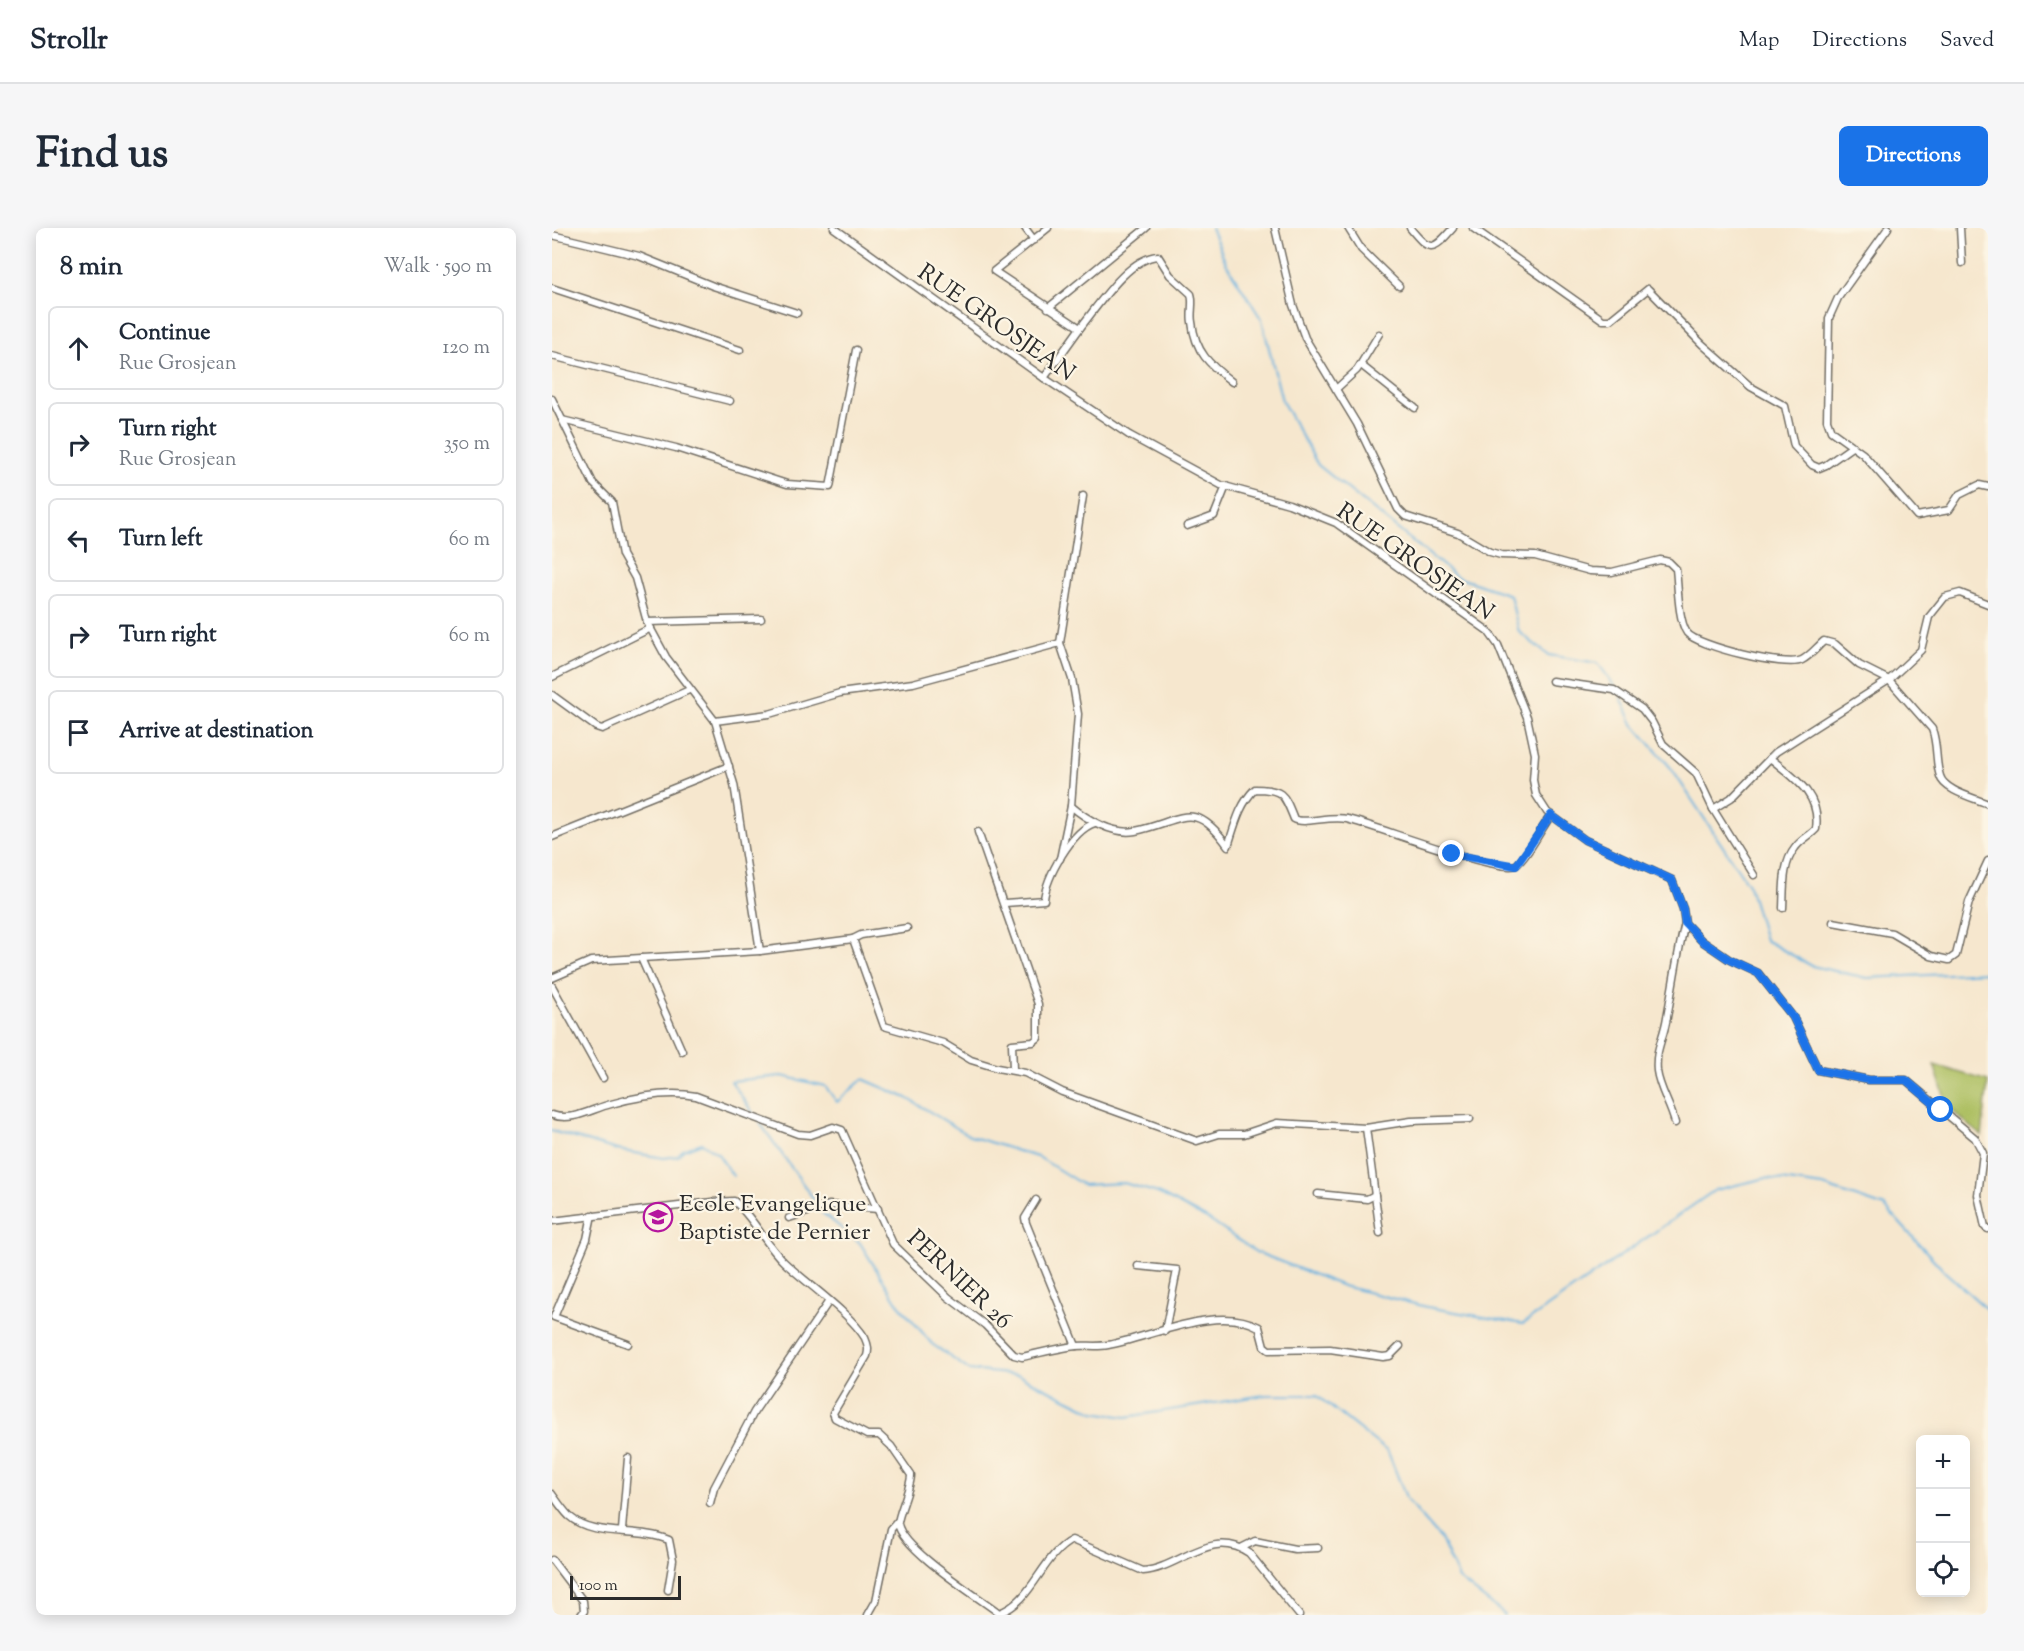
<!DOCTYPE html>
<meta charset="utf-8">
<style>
body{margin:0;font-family:"Sorts Mill Goudy",serif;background:#f6f6f7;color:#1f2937}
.controls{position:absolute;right:18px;bottom:18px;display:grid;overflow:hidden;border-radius:9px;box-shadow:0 3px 15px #0003}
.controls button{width:54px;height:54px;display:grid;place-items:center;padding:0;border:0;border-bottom:2px solid #e0e1e3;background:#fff;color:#1f2937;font:30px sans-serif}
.scale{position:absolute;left:18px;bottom:15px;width:111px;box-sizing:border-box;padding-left:6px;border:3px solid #2b2b2b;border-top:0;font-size:16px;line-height:21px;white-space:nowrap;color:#2b2b2b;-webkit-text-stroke:4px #fcf5e5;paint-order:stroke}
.stop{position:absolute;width:18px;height:18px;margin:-14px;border:4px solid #1a73e8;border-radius:50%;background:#fff}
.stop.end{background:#1a73e8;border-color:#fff;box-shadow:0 2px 6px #0008}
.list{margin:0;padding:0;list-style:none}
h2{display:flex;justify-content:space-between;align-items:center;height:78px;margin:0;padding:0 24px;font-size:26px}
h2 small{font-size:20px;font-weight:400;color:#747a83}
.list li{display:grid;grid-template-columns:39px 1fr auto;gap:18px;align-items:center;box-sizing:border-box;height:84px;margin:0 12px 12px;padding:0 12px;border:2px solid #e0e1e3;border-radius:9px}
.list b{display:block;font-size:22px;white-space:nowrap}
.list p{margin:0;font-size:20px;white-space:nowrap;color:#747a83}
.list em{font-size:20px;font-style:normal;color:#747a83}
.icon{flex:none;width:33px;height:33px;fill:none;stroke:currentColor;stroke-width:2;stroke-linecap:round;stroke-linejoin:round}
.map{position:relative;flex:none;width:1436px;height:1387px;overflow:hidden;border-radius:9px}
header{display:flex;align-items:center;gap:36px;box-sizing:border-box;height:84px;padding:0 30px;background:#fff;border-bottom:2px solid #e0e1e3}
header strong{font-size:28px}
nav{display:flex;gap:33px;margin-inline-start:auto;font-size:21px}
.intro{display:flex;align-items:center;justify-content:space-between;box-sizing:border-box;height:144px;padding:0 36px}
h1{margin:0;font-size:42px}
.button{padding:15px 27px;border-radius:9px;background:#1a73e8;color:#fff;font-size:21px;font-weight:700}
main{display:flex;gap:36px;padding:0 36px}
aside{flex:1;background:#fff;border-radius:9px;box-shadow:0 3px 15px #0003}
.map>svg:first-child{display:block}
.green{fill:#aec063;stroke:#6c7647;stroke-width:1.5}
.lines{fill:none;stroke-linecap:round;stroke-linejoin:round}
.stream{stroke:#66b1df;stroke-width:2}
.street-casing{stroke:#726d64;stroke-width:9}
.street{stroke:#fff;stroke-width:6}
.route{stroke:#1a73e8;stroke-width:8}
.labels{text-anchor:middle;stroke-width:4.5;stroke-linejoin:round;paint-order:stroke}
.street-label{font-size:24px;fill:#2b2b2b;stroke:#fcf5e5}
.poi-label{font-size:24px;fill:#2b2b2b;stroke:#fcf5e5;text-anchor:start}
</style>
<header>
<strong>Strollr</strong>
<nav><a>Map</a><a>Directions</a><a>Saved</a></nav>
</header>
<div class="intro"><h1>Find us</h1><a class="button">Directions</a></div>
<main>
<aside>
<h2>8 min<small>Walk · 590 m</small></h2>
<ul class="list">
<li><svg class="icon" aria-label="ahead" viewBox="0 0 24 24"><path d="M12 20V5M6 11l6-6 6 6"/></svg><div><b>Continue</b><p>Rue Grosjean</p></div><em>120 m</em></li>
<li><svg class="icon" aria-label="right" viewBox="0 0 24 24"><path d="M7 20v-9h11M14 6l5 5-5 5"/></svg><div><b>Turn right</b><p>Rue Grosjean</p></div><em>350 m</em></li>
<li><svg class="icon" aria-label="left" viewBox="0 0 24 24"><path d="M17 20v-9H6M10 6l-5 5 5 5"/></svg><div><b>Turn left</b></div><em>60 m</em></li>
<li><svg class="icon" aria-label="right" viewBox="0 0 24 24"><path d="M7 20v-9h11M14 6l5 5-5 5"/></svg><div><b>Turn right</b></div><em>60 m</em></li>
<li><svg class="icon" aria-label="arrive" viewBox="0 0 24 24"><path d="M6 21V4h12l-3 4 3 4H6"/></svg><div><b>Arrive at destination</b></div></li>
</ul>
</aside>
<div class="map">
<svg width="1436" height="1387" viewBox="0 0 1436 1387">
<rect width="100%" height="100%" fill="#fcf5e5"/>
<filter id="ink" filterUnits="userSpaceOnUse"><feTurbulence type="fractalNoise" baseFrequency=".0167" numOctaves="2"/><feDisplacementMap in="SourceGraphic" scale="12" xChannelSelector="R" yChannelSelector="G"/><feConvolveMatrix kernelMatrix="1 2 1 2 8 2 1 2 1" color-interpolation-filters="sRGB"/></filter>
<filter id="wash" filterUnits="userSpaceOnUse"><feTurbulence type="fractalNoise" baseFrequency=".008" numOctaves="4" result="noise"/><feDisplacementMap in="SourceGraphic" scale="24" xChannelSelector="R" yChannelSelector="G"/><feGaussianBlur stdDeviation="1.35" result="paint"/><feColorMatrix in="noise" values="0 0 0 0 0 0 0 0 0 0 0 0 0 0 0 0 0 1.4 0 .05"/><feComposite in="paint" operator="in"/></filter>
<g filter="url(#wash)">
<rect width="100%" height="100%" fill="#f6e7ce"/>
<path class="green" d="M1382,837L1436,853L1430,908L1396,879Z"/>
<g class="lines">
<g class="stream">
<path d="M659,0L675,37L710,92L730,173L766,237L905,349L958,367L967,404L996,427L1046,435L1065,462"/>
<path d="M1069,470L1081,496L1119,540L1197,658L1213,712L1260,738L1315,750L1436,744"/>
<path d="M203,888L179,853L230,848L273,858L285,874L311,851L355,870L418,908L488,930L531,957L572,955L606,965L657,992L704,1024L791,1058L875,1079L971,1096L1163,962L1214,950L1271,958L1333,979L1393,1044L1436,1082"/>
<path d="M208,895L263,973"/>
<path d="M0,903L65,922L112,930L126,928L131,922L150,915L166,926L181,948"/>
<path d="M268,983L308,1015L344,1073L380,1116L417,1142L466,1147L542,1184L574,1189L713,1167H764L836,1224L855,1272L889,1311L907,1351L953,1387"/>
</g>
</g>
</g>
<g filter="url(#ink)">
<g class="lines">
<g class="street-casing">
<g id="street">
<path d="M282,0L492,150L577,207L669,257L737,276L784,295L936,403L946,417L975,489L983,526L981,552L984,567L995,584L1033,612L1120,652L1131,681L1133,695L1150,713L1178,732L1206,745L1241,789L1266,842L1317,852H1354L1423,910L1431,925L1426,967L1433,999L1436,1001"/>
<path d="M473,0L482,12"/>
<path d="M723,0L741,77L753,110L805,196L846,281L853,288L906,305L938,324L949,327L983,328L1038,343L1060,344L1108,332L1117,334L1124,341C1126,357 1126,392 1135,405C1145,418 1234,440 1250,432C1258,428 1265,419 1272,413L1283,416L1307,437L1337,452L1380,501C1386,517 1383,533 1388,548C1392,563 1423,570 1436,576"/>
<path d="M796,0L809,21L847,58"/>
<path d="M858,0C878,25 881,23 901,0"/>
<path d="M921,0L1051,92H1058L1096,61L1150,116L1199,159L1233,178L1242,218L1260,237L1267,240L1274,237L1301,218"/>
<path d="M1336,0L1286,70L1277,90L1275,192L1279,203L1311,226L1365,288L1397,282L1407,267L1427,257L1436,259"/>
<path d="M1408,0L1410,35"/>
<path d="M0,7L87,28L161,58L245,85"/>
<path d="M0,60L188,122"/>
<path d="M496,80L594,0"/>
<path d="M528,100C546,78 576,30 606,28L618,47L639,66C642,75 638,85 640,94C643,124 658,137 680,154"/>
<path d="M0,128L178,173"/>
<path d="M809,137L863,180"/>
<path d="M492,150L528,100L442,43L496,0"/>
<path d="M784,161L805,142L827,106"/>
<path d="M0,171L41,255L60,274L70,327L83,350L95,394L114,429L163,493L182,556L208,723L301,711L332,798L391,815L419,832L445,840L473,845L510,864L645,913L667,906H692L725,895L814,900L859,893L918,891"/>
<path d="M10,192L124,220L235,256L278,259L304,122"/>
<path d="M635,298L662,288L674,258"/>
<path d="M95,394L209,391"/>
<path d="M0,449L99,400"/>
<path d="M1000,453L1062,462L1090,481L1100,494L1111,516L1144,545L1161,581L1179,570L1224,524L1337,452L1369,422L1377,389L1393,369L1408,365L1436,376"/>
<path d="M0,467L44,499L50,501L137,462"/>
<path d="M163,493L217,486L288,465L361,455L508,415"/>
<path d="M1218,530C1242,550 1269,566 1264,601C1258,608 1248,612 1243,620C1230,636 1232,661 1231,680"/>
<path d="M519,578C534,591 561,607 583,603C629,594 641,569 676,618C683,597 687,577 703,561C731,561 732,566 742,591C752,597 777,587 795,591C822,597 948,646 964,637C974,631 991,598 999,587"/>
<path d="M1161,581L1202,647"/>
<path d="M426,604L486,776V810L481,814L460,816L461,841"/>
<path d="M0,609L177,538"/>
<path d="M508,631L519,578L526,486L520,451L508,415L531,268"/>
<path d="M453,675L492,672C494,649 520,602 543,595"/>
<path d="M1281,694L1340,705L1379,728L1397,732L1404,727L1417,674L1436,633"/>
<path d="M301,711L309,707L355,700"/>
<path d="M89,730L130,823"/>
<path d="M0,750L39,733L208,723"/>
<path d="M0,758L51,850"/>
<path d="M0,887C21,894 39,881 59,876C84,869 118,863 144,868L246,906L258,907L281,899L290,902L341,1016L396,1069L433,1097L462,1127L470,1129C488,1125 505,1120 524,1118C534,1117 545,1119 556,1117C600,1109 665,1076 707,1099L712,1118L717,1122L778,1121L831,1129L838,1128L848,1118"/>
<path d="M1123,895C1119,878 1107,860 1105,843C1103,820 1112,810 1115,789C1121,758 1125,726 1133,695"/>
<path d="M814,900L828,1005"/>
<path d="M766,966L815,971L823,967"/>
<path d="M484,972L473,990L474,995L524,1118"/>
<path d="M40,987L35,1011L2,1089L76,1116"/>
<path d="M237,990L277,977L326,981"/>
<path d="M0,993L161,974L182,973C202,990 213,1016 232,1034C254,1055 298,1085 313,1110C316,1117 317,1121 315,1128L281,1185L283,1190L315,1207H327L339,1218L359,1247C359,1260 345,1289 346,1296C351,1322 425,1368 447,1385C480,1375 490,1327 520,1312L591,1343C626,1341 659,1299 697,1325L747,1387"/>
<path d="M586,1038L625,1042L613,1103"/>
<path d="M0,1266C5,1273 11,1282 17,1288C41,1310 86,1299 117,1312L121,1332L116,1362"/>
<path d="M158,1275L162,1260L202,1184L277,1073"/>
<path d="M70,1302L76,1230"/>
<path d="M689,1320L703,1313L743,1321L766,1320"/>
<path d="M0,1332L31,1373L32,1383L29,1387"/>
<path d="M316,1387L324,1373L339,1301L345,1294"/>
</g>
</g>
<use href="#street" class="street"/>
</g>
</g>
<g class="lines" filter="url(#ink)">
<path class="route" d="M900,626L964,638L999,587L1033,612L1120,652L1131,681L1133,695L1150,713L1178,732L1206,745L1241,789L1266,842L1317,852H1354L1389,882"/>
</g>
<defs>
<g id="school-ring" transform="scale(1.5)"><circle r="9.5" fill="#fcf5e5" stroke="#b5179e" stroke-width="1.5"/><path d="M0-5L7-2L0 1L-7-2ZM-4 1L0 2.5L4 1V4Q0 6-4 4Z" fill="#b5179e"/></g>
</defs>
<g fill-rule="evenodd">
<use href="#school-ring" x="106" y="989"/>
</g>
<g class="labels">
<g class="street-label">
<text transform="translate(445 94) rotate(35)" y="8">RUE GROSJEAN</text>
<text transform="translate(864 333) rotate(35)" y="8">RUE GROSJEAN</text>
<text transform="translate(408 1051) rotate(43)" y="8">PERNIER 26</text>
</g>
<g class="poi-label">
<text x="127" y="983">Ecole Evangelique<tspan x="127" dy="28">Baptiste de Pernier</tspan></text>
</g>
</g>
</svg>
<div class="controls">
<button>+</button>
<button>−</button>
<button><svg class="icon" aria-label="locate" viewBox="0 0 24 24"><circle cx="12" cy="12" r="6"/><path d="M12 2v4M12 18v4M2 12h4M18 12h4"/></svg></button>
</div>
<div class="scale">100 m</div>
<div class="stop" style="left:1389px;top:882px"></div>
<div class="stop end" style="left:900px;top:626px"></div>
</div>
</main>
